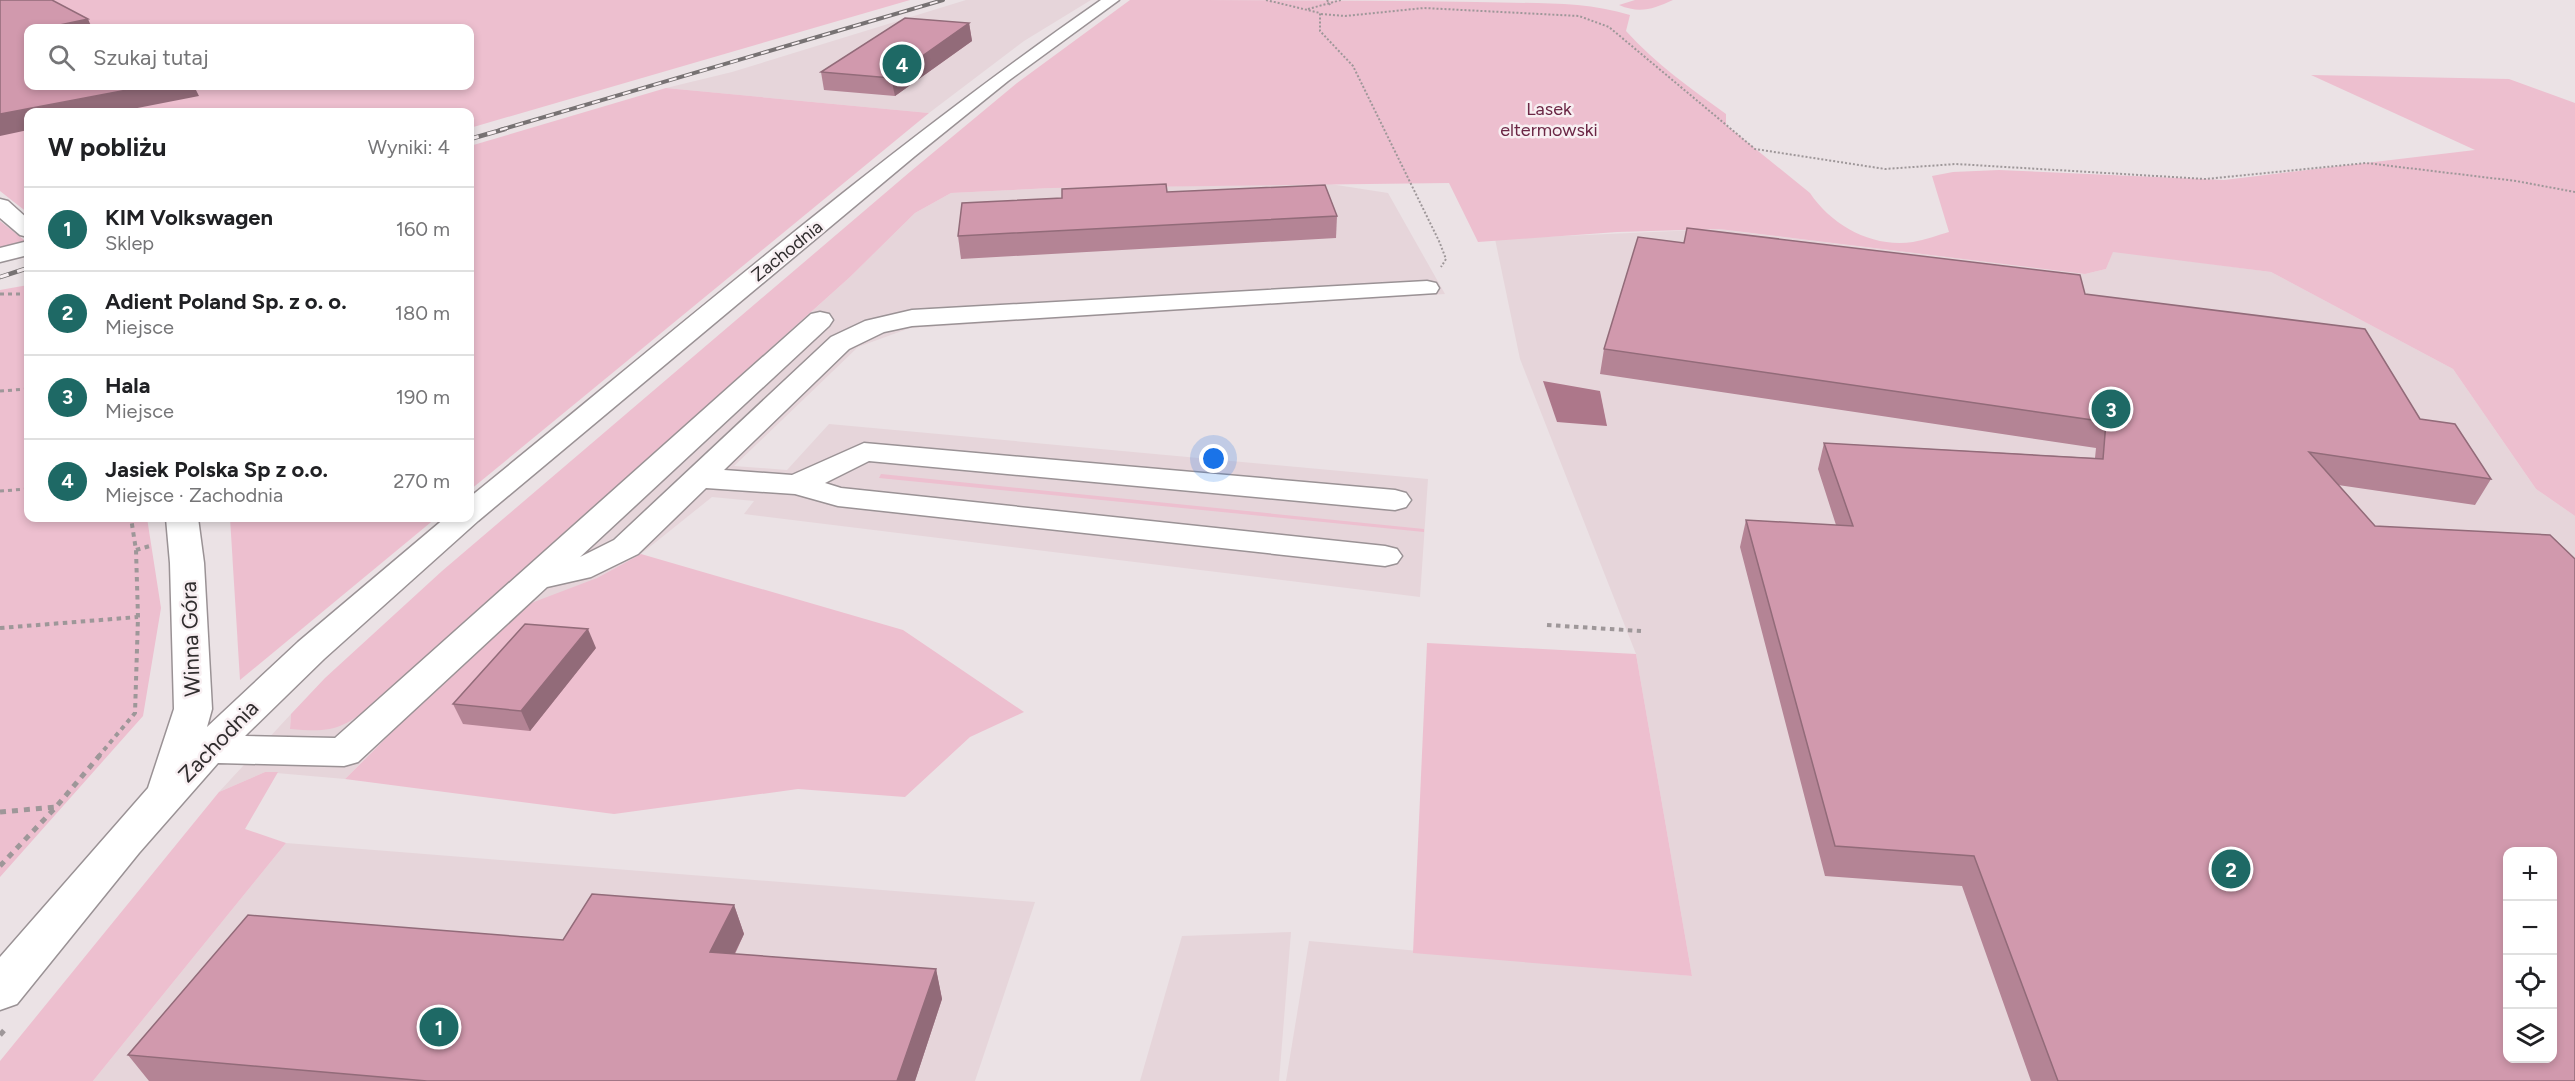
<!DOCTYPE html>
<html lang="pl">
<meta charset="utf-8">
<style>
body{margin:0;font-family:Figtree,sans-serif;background:#f6f6f6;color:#202124}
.controls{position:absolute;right:18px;bottom:18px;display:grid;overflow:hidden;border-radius:12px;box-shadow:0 3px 9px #0003}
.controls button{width:54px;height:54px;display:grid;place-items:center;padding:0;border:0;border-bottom:2px solid #e0e0e0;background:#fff;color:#202124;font:30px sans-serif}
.you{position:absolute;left:1214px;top:459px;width:21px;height:21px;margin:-15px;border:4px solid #fff;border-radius:50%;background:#1a73e8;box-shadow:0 0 0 9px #1a73e833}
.badge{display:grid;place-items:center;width:39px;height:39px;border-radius:50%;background:#1e6965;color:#fff;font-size:20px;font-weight:700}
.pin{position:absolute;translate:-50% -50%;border:3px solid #fff;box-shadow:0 2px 6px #0006}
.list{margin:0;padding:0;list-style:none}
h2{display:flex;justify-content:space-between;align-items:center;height:78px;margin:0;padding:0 24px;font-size:26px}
h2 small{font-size:20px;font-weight:400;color:#757577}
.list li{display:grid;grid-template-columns:39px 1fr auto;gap:18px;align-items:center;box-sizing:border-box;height:84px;padding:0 24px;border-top:2px solid #e0e0e0}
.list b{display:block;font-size:22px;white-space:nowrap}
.list p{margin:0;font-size:20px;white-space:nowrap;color:#757577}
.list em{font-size:20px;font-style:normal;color:#757577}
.icon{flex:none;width:33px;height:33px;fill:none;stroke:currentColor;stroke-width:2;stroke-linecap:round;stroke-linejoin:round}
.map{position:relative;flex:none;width:2575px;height:1081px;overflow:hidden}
.search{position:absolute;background:#fff;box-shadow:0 3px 9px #0003;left:24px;top:24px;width:450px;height:66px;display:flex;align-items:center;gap:15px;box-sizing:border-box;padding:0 21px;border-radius:12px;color:#757577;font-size:22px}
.panel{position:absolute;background:#fff;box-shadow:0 3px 9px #0003;left:24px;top:108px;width:450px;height:414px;border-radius:12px}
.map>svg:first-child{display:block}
.built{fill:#e6d5da;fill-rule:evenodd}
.green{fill:#edbfcf;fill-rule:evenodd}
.water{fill:#ad778a}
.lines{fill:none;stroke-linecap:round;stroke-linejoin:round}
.minor-casing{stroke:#9a9295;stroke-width:3}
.path-far3{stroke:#9e9799;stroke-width:2;stroke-dasharray:2 2;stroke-linecap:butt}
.path-far2{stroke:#9e9799;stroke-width:3;stroke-dasharray:4 4;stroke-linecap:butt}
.path-far1{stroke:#9e9799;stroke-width:4;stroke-dasharray:4.5 4.5;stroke-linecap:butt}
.path{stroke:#9e9799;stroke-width:5;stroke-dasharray:6 6;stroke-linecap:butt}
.minor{fill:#fff;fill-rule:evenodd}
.rail-far1-casing{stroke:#777273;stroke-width:4}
.rail-casing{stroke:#777273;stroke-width:4.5}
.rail-far1{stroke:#f8eff2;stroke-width:2;stroke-dasharray:8;stroke-linecap:butt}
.rail{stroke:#f8eff2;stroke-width:3;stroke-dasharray:9;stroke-linecap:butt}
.wall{fill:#b48495}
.shaded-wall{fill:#926b79}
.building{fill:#d199ad;stroke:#926b79;stroke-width:1.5;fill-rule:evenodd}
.labels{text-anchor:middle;stroke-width:5;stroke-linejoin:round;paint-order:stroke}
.far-park-label{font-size:18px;fill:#6b2745;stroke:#f8eff2}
.far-street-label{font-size:18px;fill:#302d2e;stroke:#f8eff2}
.street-label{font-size:22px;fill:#302d2e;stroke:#f8eff2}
</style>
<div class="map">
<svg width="2575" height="1081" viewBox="0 0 2575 1081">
<rect width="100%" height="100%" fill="#ebe2e5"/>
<g class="built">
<path d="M966,0H1091L1024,41L929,113L666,88L732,72Z"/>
<path d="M1330,184L1388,193L1445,294L910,328L858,347L734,466L787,470L829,424L1428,479L1420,597L744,514L754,501L712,497L641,554L597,578L375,748L345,779L265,772L219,792L291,714L290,729L552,545L850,277L915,213L951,193L1052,188Z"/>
<path d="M1720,229L2085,274L2106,269L2113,251L2271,272L2453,369L2536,489L2575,516V1081H1286L1309,941L1692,976L1636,654L1520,359L1495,239ZM2508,852H2552V1058H2508Z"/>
<path d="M286,843L1035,902L975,1081H93Z"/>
<path d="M1291,932L1279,1081H1140L1182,936Z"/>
</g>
<g class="green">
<path d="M0,0H910L470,128V112H28V213L0,191ZM28,28H470V86H28Z"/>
<path d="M1130,0C1246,0 1360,0 1476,2C1528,4 1580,0 1630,15L1626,31C1656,64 1690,88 1726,114V125L1810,193C1832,226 1873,248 1913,242C1925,240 1938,235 1949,232L1932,176L1953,172L1999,170L2224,180L2475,150L2311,75L2509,79L2575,103V516L2536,489L2453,369L2271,272L2113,252L2106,269L2085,274L1719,229L1617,232L1478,242L1449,183L1052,188L951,193L915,213L850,277L375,704C341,729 333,733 290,729L291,714L325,678L442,571L911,171L1017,83Z"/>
<path d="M1635,0H1673C1653,9 1640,14 1619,5Z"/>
<path d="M666,88L929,113L470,490V146Z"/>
<path d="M0,221L28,243L0,253Z"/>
<path d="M28,285V518H147L161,608L143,716L0,877V290Z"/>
<path d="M881,474L1424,529V532L879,478Z"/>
<path d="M230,518H436L240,680Z"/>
<path d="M641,554L903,630L1024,712L970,737L905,797L798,789L614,814L345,779L451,673L526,605L597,578Z"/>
<path d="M1427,643L1636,654L1692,976L1413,953Z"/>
<path d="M265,772H278L245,829L286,843L93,1081H0V1061L219,792Z"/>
</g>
<path class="water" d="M1543,381L1600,391L1607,426L1557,422Z"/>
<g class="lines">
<g class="minor-casing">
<g id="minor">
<path d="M1101,0H1119L1008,81L915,156L478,521L324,659L245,736L335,738L811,314L820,312L829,314L833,320L829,326L580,557L614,540L831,337L865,321L912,310L1427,281L1436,283L1439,288L1436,293L912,326L884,332L849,349L724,470L792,475L864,443L1395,490L1406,493L1411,500L1406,507L1395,510L869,461L825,483L841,488L1385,546L1397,549L1402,556L1397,563L1385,566L838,506L795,494L706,488L638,554L591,577L547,587L358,762L344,766L218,763L139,853L17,1004L0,1010V957L148,788L174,709L170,563L166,518H198L204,563L212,709L207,727L298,642L445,518H470V497C677,329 881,153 1101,0Z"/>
<path d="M0,199L8,201L28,219V237L20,235L0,218Z"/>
<path d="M28,241V255L0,262V248Z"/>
</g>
</g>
<g class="path-far3">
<path d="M1266,0L1320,13V31L1353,66L1439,241L1446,259L1441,267"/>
<path d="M1327,0L1330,5"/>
<path d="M1308,9L1341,0"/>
<path d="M1321,14L1345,16L1424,8L1579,16L1609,27L1755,149L1885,169L1956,164L2206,179L2366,163L2516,181L2575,192"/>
</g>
<g class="path-far2">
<path d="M0,294H28"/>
<path d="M0,391L28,389"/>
<path d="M0,491L28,489"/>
</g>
<g class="path-far1">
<path d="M136,550L150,546"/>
<path d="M1547,625L1641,631"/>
<path d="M0,628L138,617"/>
<path d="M98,757L135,713L138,617L136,550L131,518"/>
</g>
<g class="path">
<path d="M0,812L56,807"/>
<path d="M0,866L56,807L100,755"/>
<path d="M0,1035L7,1027"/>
</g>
<use href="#minor" class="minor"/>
<g class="rail-far1-casing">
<path id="rail-far1" d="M500,130L943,0"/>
</g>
<g class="rail-casing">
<g id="rail">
<path d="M470,139L505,129"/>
<path d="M0,277L28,268"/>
</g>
</g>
<use href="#rail-far1" class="rail-far1"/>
<use href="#rail" class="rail"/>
</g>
<g class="wall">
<path d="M969,23L972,41L895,96L824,90L821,72Z"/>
<path d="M1167,192L1337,216L1336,238L961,259L958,236Z"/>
<path d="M2085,294L2420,419L2491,479L2475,505L2338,485L2575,1081H2031L1962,886L1825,876L1740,547L1746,520L1836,525L1818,469L1824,443L2095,458L2096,448L1600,374L1604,349Z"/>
<path d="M596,648L530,731L463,724L453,704Z"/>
<path d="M734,905L744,934L735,954L936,969L942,999L915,1081H149L128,1055L563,940Z"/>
</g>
<g class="shaded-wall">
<path d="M88,19L92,28H56L55,26Z"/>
<path d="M969,23L972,41L895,96L891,78Z"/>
<path d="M148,86H194L199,96L117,112H28V130L0,136V114Z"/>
<path d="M588,629L596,648L530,731L521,711Z"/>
<path d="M734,905L744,934L721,981L710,952Z"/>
<path d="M936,969L942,999L915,1081H897Z"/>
</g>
<g class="building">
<path d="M0,0H52L88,19L55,26L62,28H28V86H148L0,114Z"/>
<path d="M905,18L969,23L891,78L821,72Z"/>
<path d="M1166,184L1167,192L1325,185L1337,216L958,236L962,203L1062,198V189Z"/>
<path d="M1687,228L2080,275L2085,294L2365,329L2420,419L2455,424L2491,479L2309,452L2375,526L2550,535L2575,559V1081H2058L1974,856L1835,846L1746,520L1853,526L1824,443L2103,459L2106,422L1604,349L1638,237L1684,243ZM2508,852H2553V1059H2508Z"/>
<path d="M525,624L588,629L521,711L453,704Z"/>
<path d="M592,894L734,905L710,952L936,969L897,1081H427L128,1055L248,915L563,940Z"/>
</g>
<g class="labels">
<g class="far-park-label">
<text x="1549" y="115">Lasek<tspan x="1549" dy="21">eltermowski</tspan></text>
</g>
<g class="far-street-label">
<text transform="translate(787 251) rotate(-39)" y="6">Zachodnia</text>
</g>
<g class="street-label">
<text transform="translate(190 639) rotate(-92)" y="8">Winna Góra</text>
<text transform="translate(218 741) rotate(-46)" y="8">Zachodnia</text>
</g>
</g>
</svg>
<div class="controls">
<button>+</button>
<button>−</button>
<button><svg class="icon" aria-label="locate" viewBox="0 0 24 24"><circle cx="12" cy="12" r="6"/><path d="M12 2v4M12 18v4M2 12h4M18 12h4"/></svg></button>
<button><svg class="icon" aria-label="layers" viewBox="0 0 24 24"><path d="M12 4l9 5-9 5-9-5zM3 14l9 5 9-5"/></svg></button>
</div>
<div class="you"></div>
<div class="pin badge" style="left:439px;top:1027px">1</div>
<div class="pin badge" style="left:2231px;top:869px">2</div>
<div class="pin badge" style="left:2111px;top:409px">3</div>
<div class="pin badge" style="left:902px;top:64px">4</div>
<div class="search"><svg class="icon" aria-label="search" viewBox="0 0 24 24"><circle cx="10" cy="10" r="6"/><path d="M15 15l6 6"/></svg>Szukaj tutaj</div>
<section class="panel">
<h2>W pobliżu<small>Wyniki: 4</small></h2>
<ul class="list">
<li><span class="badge">1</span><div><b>KIM Volkswagen</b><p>Sklep</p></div><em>160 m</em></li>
<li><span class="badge">2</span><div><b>Adient Poland Sp. z o. o.</b><p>Miejsce</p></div><em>180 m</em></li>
<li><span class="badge">3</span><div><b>Hala</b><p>Miejsce</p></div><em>190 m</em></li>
<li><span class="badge">4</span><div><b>Jasiek Polska Sp z o.o.</b><p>Miejsce · Zachodnia</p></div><em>270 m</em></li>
</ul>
</section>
</div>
